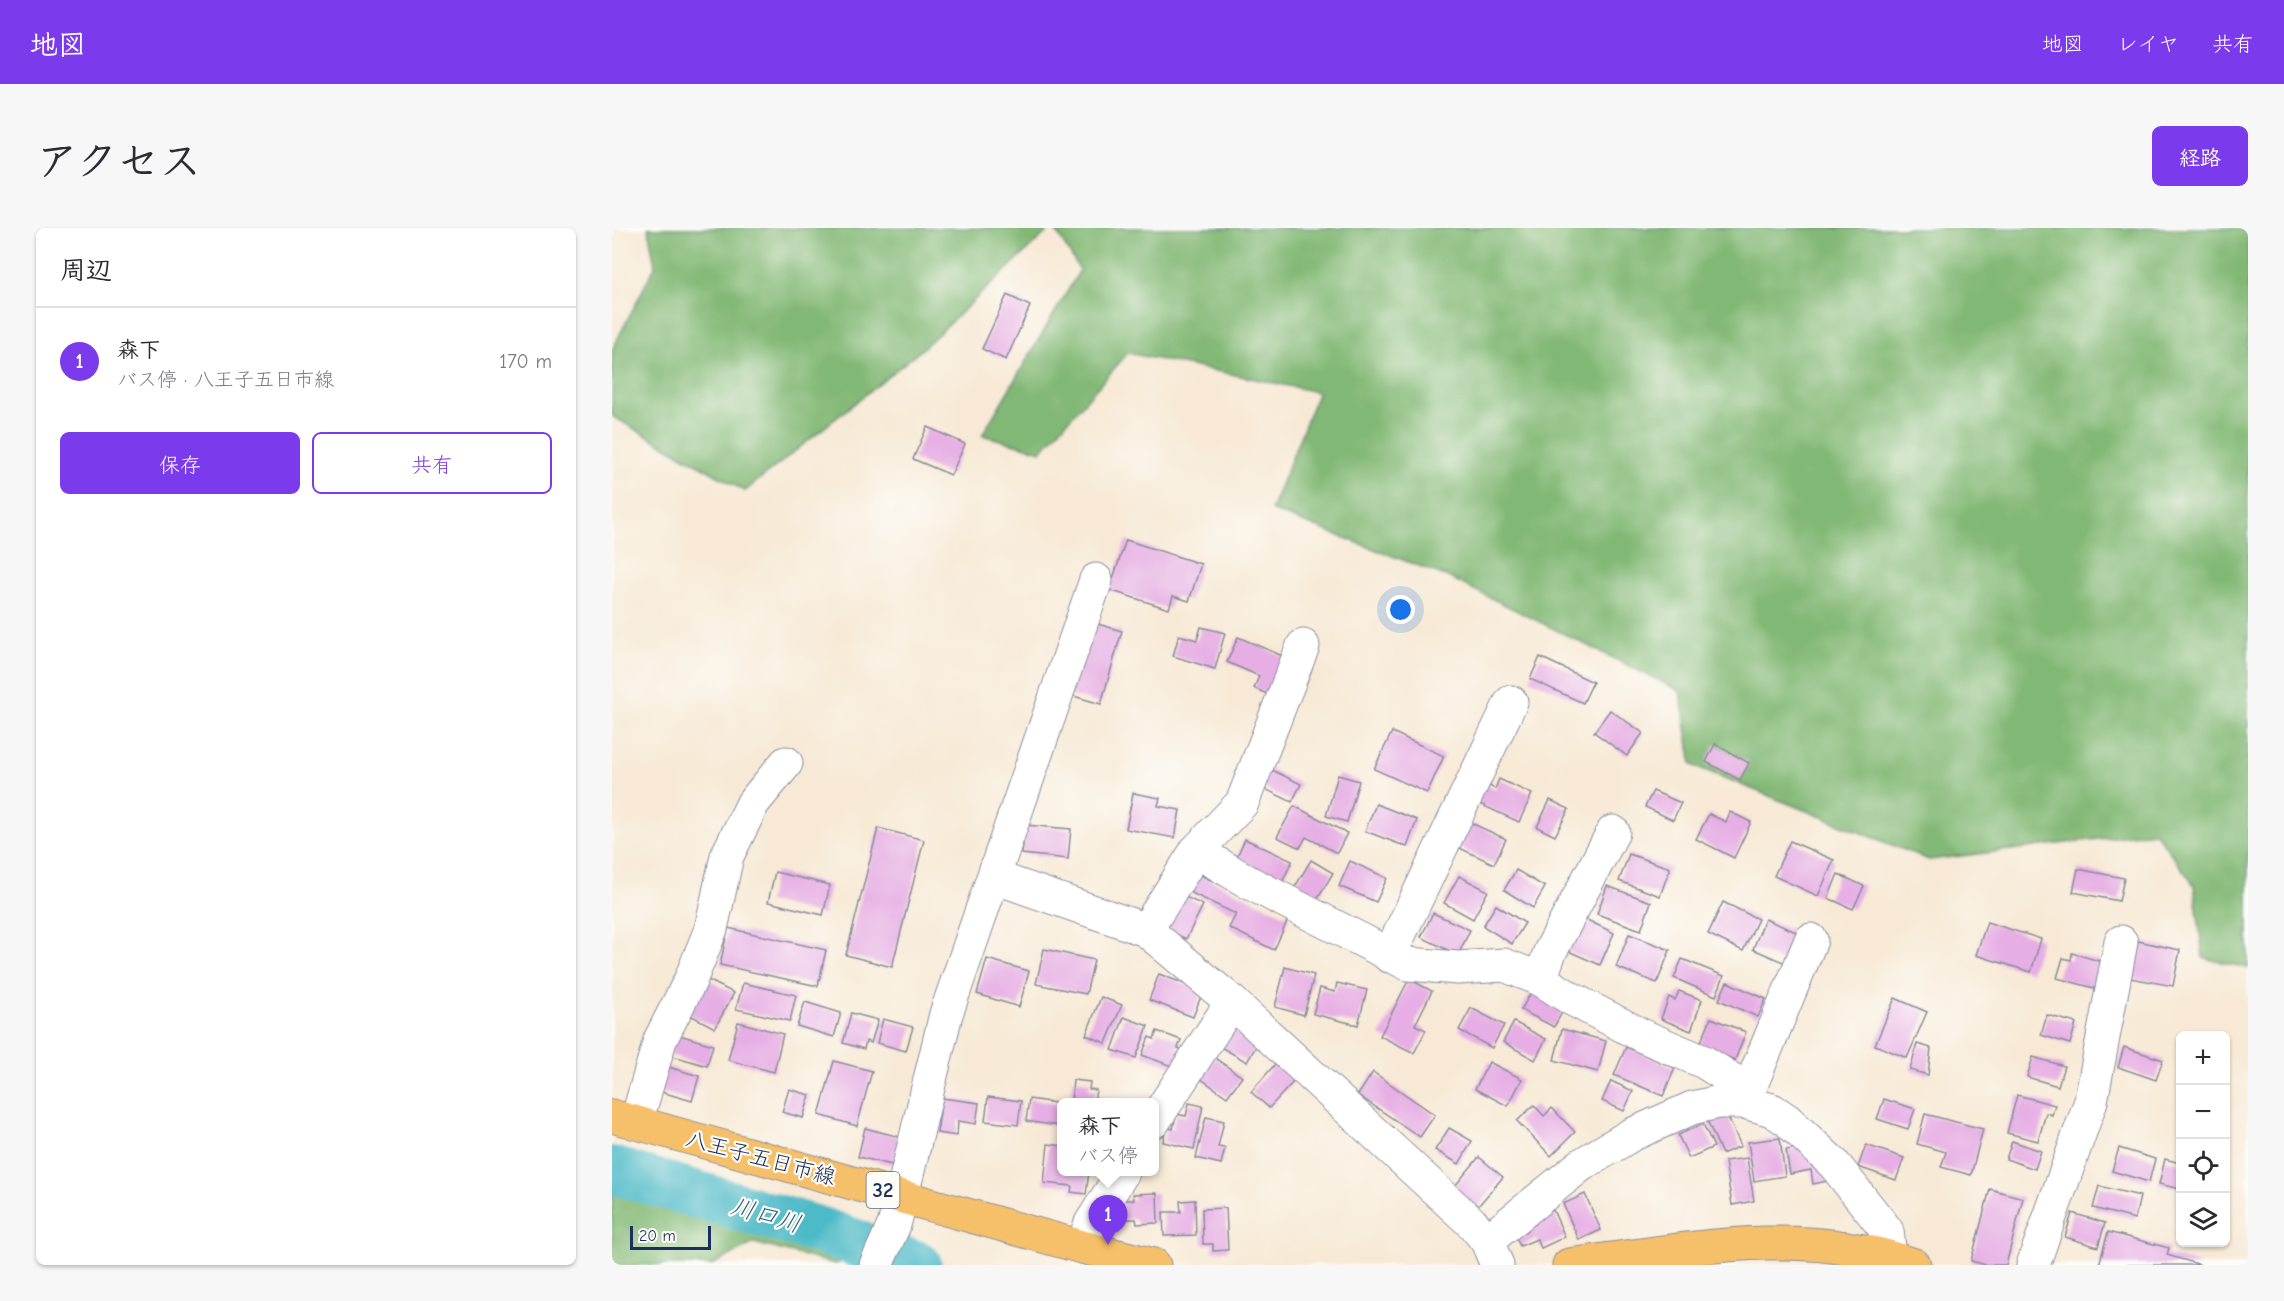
<!DOCTYPE html>
<html lang="ja">
<meta charset="utf-8">
<style>
body{margin:0;font-family:"Comic Neue","Klee One",sans-serif;background:#f7f7f7;color:#2b2b33}
.controls{position:absolute;right:18px;bottom:18px;display:grid;overflow:hidden;border-radius:9px;box-shadow:0 2px 4px #0004}
.controls button{width:54px;height:54px;display:grid;place-items:center;padding:0;border:0;border-bottom:2px solid #e1e1e2;background:#fff;color:#2b2b33;font:30px sans-serif}
.scale{position:absolute;left:18px;bottom:15px;width:81px;box-sizing:border-box;padding-left:6px;border:3px solid #1b2f5e;border-top:0;font-size:16px;line-height:21px;white-space:nowrap;color:#1b2f5e;-webkit-text-stroke:4px #fdfcf7;paint-order:stroke}
.you{position:absolute;left:789px;top:382px;width:21px;height:21px;margin:-15px;border:4px solid #fff;border-radius:50%;background:#1a73e8;box-shadow:0 0 0 9px #1a73e833}
.badge{display:grid;place-items:center;width:39px;height:39px;border-radius:50%;background:#7c3aed;color:#fff;font-size:20px;font-weight:700}
.pin{position:absolute;translate:-50% -50px;filter:drop-shadow(0 2px 3px #0008)}
.pin::after{content:'';position:absolute;top:32px;width:21px;height:18px;background:inherit;clip-path:polygon(0 0,100% 0,50% 100%)}
.popup{position:absolute;left:445px;top:870px;width:102px;height:78px;box-sizing:border-box;display:grid;place-content:center;border-radius:9px;background:#fff;filter:drop-shadow(0 2px 4px #0005);font-size:20px;white-space:nowrap;color:#7c7c81}
.popup b{font-size:22px;color:#2b2b33}
.popup::after{content:'';position:absolute;left:50%;top:100%;margin-left:-12px;border:12px solid transparent;border-top-color:#fff}
.list{margin:0;padding:0;list-style:none}
h2{display:flex;justify-content:space-between;align-items:center;height:78px;margin:0;padding:0 24px;font-size:26px}
h2 small{font-size:20px;font-weight:400;color:#7c7c81}
.list li{display:grid;grid-template-columns:39px 1fr auto;gap:18px;align-items:center;box-sizing:border-box;height:108px;padding:0 24px;border-top:2px solid #e1e1e2}
.list b{display:block;font-size:22px;white-space:nowrap}
.list p{margin:0;font-size:20px;white-space:nowrap;color:#7c7c81}
.list em{font-size:20px;font-style:normal;color:#7c7c81}
.actions{display:flex;gap:12px;padding:18px 24px}
.actions a{flex:1;padding:14px 0;border:2px solid #7c3aed;border-radius:9px;text-align:center;font-size:21px;color:#7c3aed}
.actions .main{background:#7c3aed;color:#fff}
.icon{flex:none;width:33px;height:33px;fill:none;stroke:currentColor;stroke-width:2;stroke-linecap:round;stroke-linejoin:round}
.map{position:relative;flex:none;width:1636px;height:1037px;overflow:hidden;border-radius:9px}
header{display:flex;align-items:center;gap:36px;box-sizing:border-box;height:84px;padding:0 30px;background:#7c3aed;color:#fff}
header strong{font-size:28px}
nav{display:flex;gap:33px;margin-inline-start:auto;font-size:21px}
.intro{display:flex;align-items:center;justify-content:space-between;box-sizing:border-box;height:144px;padding:0 36px}
h1{margin:0;font-size:42px}
.button{padding:15px 27px;border-radius:9px;background:#7c3aed;color:#fff;font-size:21px;font-weight:700}
main{display:flex;gap:36px;padding:0 36px}
aside{flex:1;background:#fff;border-radius:9px;box-shadow:0 2px 4px #0004}
.map>svg:first-child{display:block}
.forest{fill:#82b874;stroke:#4e7469;stroke-width:1.5}
.lines{fill:none;stroke-linecap:round;stroke-linejoin:round}
.river{stroke:#4dbac8;stroke-width:48}
.building{fill:#e6aee4}
.minor-casing{stroke:#898c9a;stroke-width:35}
.major-casing{stroke:#898c9a;stroke-width:35}
.minor{stroke:#fff;stroke-width:33}
.major{stroke:#f6c06b;stroke-width:33}
.labels{text-anchor:middle;stroke-width:4.5;stroke-linejoin:round;paint-order:stroke}
.shield{fill:#fdfcf7;stroke:#5f6c8c;stroke-width:1.5}
.shield-label{font-size:21px;font-weight:bold;fill:#1b2f5e}
.street-label{font-size:22px;fill:#1b2f5e;stroke:#fdfcf7}
.water-label{font-size:24px;font-style:italic;fill:#2c6083;stroke:#fdfcf7}
</style>
<header>
<strong>地図</strong>
<nav><a>地図</a><a>レイヤ</a><a>共有</a></nav>
</header>
<div class="intro"><h1>アクセス</h1><a class="button">経路</a></div>
<main>
<aside>
<h2>周辺<small></small></h2>
<ul class="list">
<li><span class="badge">1</span><div><b>森下</b><p>バス停 · 八王子五日市線</p></div><em>170 m</em></li>
</ul>
<div class="actions"><a class="main">保存</a><a>共有</a></div>
</aside>
<div class="map">
<svg width="1636" height="1037" viewBox="0 0 1636 1037">
<rect width="100%" height="100%" fill="#fdfcf7"/>
<filter id="ink" filterUnits="userSpaceOnUse"><feTurbulence type="fractalNoise" baseFrequency=".0167" numOctaves="2"/><feDisplacementMap in="SourceGraphic" scale="12" xChannelSelector="R" yChannelSelector="G"/><feConvolveMatrix kernelMatrix="1 2 1 2 8 2 1 2 1" color-interpolation-filters="sRGB"/></filter>
<filter id="wash" filterUnits="userSpaceOnUse"><feTurbulence type="fractalNoise" baseFrequency=".008" numOctaves="4" result="noise"/><feDisplacementMap in="SourceGraphic" scale="24" xChannelSelector="R" yChannelSelector="G"/><feGaussianBlur stdDeviation="1.35" result="paint"/><feColorMatrix in="noise" values="0 0 0 0 0 0 0 0 0 0 0 0 0 0 0 0 0 1.4 0 .05"/><feComposite in="paint" operator="in"/></filter>
<g filter="url(#wash)">
<rect width="100%" height="100%" fill="#f7e9d5"/>
<g class="forest">
<path d="M36,0H439L309,122L133,263L0,188V122L43,38Z"/>
<path d="M442,0H1636V740L1591,730L1582,657L1543,604L1317,632L1080,537L1068,463L836,349L659,282L706,164L516,125L429,223L370,207L468,42Z"/>
<path d="M0,922L15,927L240,1031L223,1036L142,1015L100,1037H0Z"/>
</g>
<g class="lines">
<path class="river" d="M0,942L210,1003L306,1037"/>
</g>
<g id="blocks">
<g class="building">
<path d="M395,67L418,78L394,132L370,121Z"/>
<path d="M315,199L353,216L339,247L301,231Z"/>
<path d="M514,312L589,336L577,373L561,368L557,381L497,362Z"/>
<path d="M479,394L510,403L489,476L458,467Z"/>
<path d="M589,399L613,405L603,441L561,428L567,407L585,412Z"/>
<path d="M626,409L673,429L657,467L642,460L647,448L615,434Z"/>
<path d="M928,429L981,454L971,475L918,451Z"/>
<path d="M998,482L1031,505L1015,528L982,504Z"/>
<path d="M780,504L832,528L815,565L762,541Z"/>
<path d="M1103,516L1137,535L1128,552L1094,534Z"/>
<path d="M658,541L689,556L680,574L649,559Z"/>
<path d="M726,547L747,553L735,594L714,588Z"/>
<path d="M887,551L920,566L907,594L861,573L870,554L883,561Z"/>
<path d="M1041,563L1069,575L1061,592L1033,579Z"/>
<path d="M521,565L548,570L546,578L568,582L563,610L514,601Z"/>
<path d="M938,572L957,581L943,608L925,599Z"/>
<path d="M764,576L805,592L795,619L753,603Z"/>
<path d="M682,578L735,605L725,625L694,609L688,620L665,609Z"/>
<path d="M1118,584L1139,594L1122,630L1084,611L1097,586L1114,594Z"/>
<path d="M855,593L894,611L882,636L843,618Z"/>
<path d="M413,597L459,601L456,631L410,626Z"/>
<path d="M266,600L312,612L280,739L234,727Z"/>
<path d="M633,611L680,633L668,659L621,637Z"/>
<path d="M1178,613L1222,632L1206,668L1162,648Z"/>
<path d="M1017,626L1058,640L1048,668L1007,653Z"/>
<path d="M699,632L721,645L702,677L680,664Z"/>
<path d="M738,633L775,650L764,674L727,658Z"/>
<path d="M1466,641L1512,650L1507,673L1461,664Z"/>
<path d="M904,642L933,659L921,680L892,662Z"/>
<path d="M163,644L218,657L211,687L156,674Z"/>
<path d="M582,644L677,689L662,722L617,700L624,686L573,662Z"/>
<path d="M1226,646L1252,658L1241,681L1216,670Z"/>
<path d="M847,648L876,663L861,691L832,675Z"/>
<path d="M995,658L1039,674L1029,702L985,686Z"/>
<path d="M569,667L591,677L574,711L553,701Z"/>
<path d="M1111,674L1146,691L1131,723L1096,706Z"/>
<path d="M884,677L913,695L900,716L871,698Z"/>
<path d="M821,685L858,702L846,727L809,709Z"/>
<path d="M969,689L1002,705L988,737L954,722Z"/>
<path d="M1153,691L1191,707L1178,737L1141,721Z"/>
<path d="M1375,694L1429,711L1419,744L1364,727Z"/>
<path d="M116,700L214,722L206,758L108,737Z"/>
<path d="M1017,706L1058,722L1045,755L1004,739Z"/>
<path d="M1526,713L1568,722L1561,758L1518,750Z"/>
<path d="M432,721L482,732L474,766L424,756Z"/>
<path d="M1460,725L1494,735L1486,761L1445,750L1451,730L1459,732Z"/>
<path d="M375,731L417,743L407,779L365,766Z"/>
<path d="M1070,731L1112,748L1104,768L1062,750Z"/>
<path d="M673,739L702,747L692,787L663,779Z"/>
<path d="M547,746L591,763L581,789L537,772Z"/>
<path d="M94,751L122,765L103,800L76,786Z"/>
<path d="M797,751L820,763L803,797L814,802L802,825L768,808Z"/>
<path d="M1115,754L1154,771L1146,789L1107,772Z"/>
<path d="M131,755L184,767L178,793L124,781Z"/>
<path d="M725,755L755,762L746,797L701,786L708,760L723,764Z"/>
<path d="M921,761L953,779L942,799L909,782Z"/>
<path d="M1067,763L1090,772L1079,803L1049,791L1057,769L1063,772Z"/>
<path d="M489,769L510,777L494,815L474,807Z"/>
<path d="M1283,770L1315,784L1295,830L1263,817Z"/>
<path d="M193,774L229,785L222,809L185,798Z"/>
<path d="M859,780L892,797L880,820L847,802Z"/>
<path d="M239,785L266,792L259,815L254,813L252,821L231,815Z"/>
<path d="M1435,787L1464,795L1458,816L1429,807Z"/>
<path d="M512,789L536,798L524,830L500,822Z"/>
<path d="M1099,790L1134,804L1123,832L1087,818Z"/>
<path d="M271,791L301,799L294,823L265,815Z"/>
<path d="M126,794L171,806L162,844L116,832Z"/>
<path d="M902,794L934,811L923,832L891,814Z"/>
<path d="M618,796L647,813L635,834L605,817Z"/>
<path d="M950,801L994,813L986,844L942,832Z"/>
<path d="M545,803L569,812L566,820L572,822L565,840L530,827L537,809L542,811Z"/>
<path d="M64,806L101,817L95,838L58,827Z"/>
<path d="M1305,816L1319,820L1316,847L1298,842Z"/>
<path d="M1014,819L1063,840L1051,868L1002,847Z"/>
<path d="M1512,819L1551,832L1544,852L1506,839Z"/>
<path d="M1421,829L1452,838L1446,858L1415,849Z"/>
<path d="M603,830L630,849L615,869L588,850Z"/>
<path d="M222,833L260,843L245,898L207,887Z"/>
<path d="M877,834L910,851L896,878L863,861Z"/>
<path d="M664,835L683,852L657,880L639,864Z"/>
<path d="M53,838L87,848L80,873L46,863Z"/>
<path d="M761,844L823,887L808,909L746,867Z"/>
<path d="M461,852L478,854L477,861L484,862L482,874H459Z"/>
<path d="M999,853L1021,863L1012,883L990,873Z"/>
<path d="M177,861L198,867L191,890L170,884Z"/>
<path d="M1405,867L1443,877L1440,887L1434,885L1426,913L1395,905Z"/>
<path d="M376,869L409,873L406,897L373,893Z"/>
<path d="M330,870L367,875L364,896L346,893L345,908L325,905Z"/>
<path d="M417,871L450,876L446,898L414,893Z"/>
<path d="M1272,871L1303,881L1296,901L1265,891Z"/>
<path d="M577,875L591,878L582,921L551,914L554,899L561,901L564,886L574,888Z"/>
<path d="M922,877L932,888L940,880L963,904L939,928L905,893Z"/>
<path d="M1113,882L1129,918L1110,926L1094,890Z"/>
<path d="M1313,886L1371,901L1359,947L1329,939L1334,924L1305,916Z"/>
<path d="M594,889L612,893L606,919L613,920L609,936L584,930Z"/>
<path d="M1091,896L1102,919L1077,930L1066,907Z"/>
<path d="M253,900L288,909L280,937L246,929Z"/>
<path d="M837,900L860,913L847,936L823,922Z"/>
<path d="M1168,910L1173,948L1142,953L1136,914Z"/>
<path d="M1400,913L1429,923L1423,941L1394,931Z"/>
<path d="M436,916L450,918V944H477L474,966L459,964L460,958L432,955Z"/>
<path d="M1254,917L1292,930L1284,952L1246,939Z"/>
<path d="M1191,919L1220,952L1201,956L1199,942L1178,946L1174,922Z"/>
<path d="M1507,920L1543,931L1537,954L1500,943Z"/>
<path d="M867,929L891,949L861,984L838,964Z"/>
<path d="M1135,930L1142,973L1120,977L1113,933Z"/>
<path d="M1553,931L1568,935V961L1547,956Z"/>
<path d="M1487,958L1528,968L1523,991L1481,980Z"/>
<path d="M1378,961L1411,970L1394,1037H1374L1359,1033Z"/>
<path d="M545,965L546,995L525,996L524,991H512L511,972H522L521,966Z"/>
<path d="M973,966L989,1002L967,1012L951,976Z"/>
<path d="M583,972L584,1007L552,1008L551,984H569L568,973Z"/>
<path d="M614,980L616,1022L601,1023V1016H591L590,981Z"/>
<path d="M941,982L953,1009L929,1020L925,1011L908,1018L902,1005L923,996L921,991Z"/>
<path d="M1460,985L1493,995L1486,1019L1453,1009Z"/>
<path d="M1496,1004L1557,1020L1555,1027L1589,1037H1487Z"/>
</g>
</g>
</g>
<g filter="url(#ink)">
<use href="#blocks" fill-opacity="0" stroke="#898c9a" stroke-width="1.5"/>
<g class="lines">
<g class="minor-casing">
<g id="minor">
<path d="M584,623L630,575L691,418"/>
<path d="M382,649L534,702"/>
<path d="M777,728L899,474"/>
<path d="M928,751L938,724L1001,604"/>
<path d="M620,774L861,996L875,1013"/>
<path d="M1132,874L1199,712"/>
<path d="M542,893L620,774L534,702L584,623L638,655L796,736L846,740L892,737L928,751L958,770L1031,808L1092,834L1122,853L1132,874"/>
<path d="M24,895L48,812L78,753L99,701L115,628L141,575L174,535"/>
<path d="M470,1019L479,995L511,944"/>
<path d="M264,1037L282,997L290,967L334,786L484,352"/>
<path d="M885,1037L875,1013L969,937L1019,907L1080,880L1107,874H1132L1160,882L1175,892L1222,936L1275,1003L1278,1028"/>
<path d="M1421,1037L1479,873L1509,714"/>
</g>
</g>
<g class="major-casing">
<g id="major">
<path d="M0,888L470,1019L542,1037"/>
<path d="M957,1037C1072,1022 1190,996 1302,1037"/>
</g>
</g>
<use href="#minor" class="minor"/>
<use href="#major" class="major"/>
</g>
</g>
<g class="labels">
<rect class="shield" x="254.5" y="944" width="33" height="36" rx="4.5"/>
<g class="shield-label">
<text x="271" y="969">32</text>
</g>
<g class="street-label">
<text transform="translate(149 929) rotate(15)" y="8">八王子五日市線</text>
</g>
<g class="water-label">
<text transform="translate(154 987) rotate(16)" y="8">川口川</text>
</g>
</g>
</svg>
<div class="controls">
<button>+</button>
<button>−</button>
<button><svg class="icon" aria-label="locate" viewBox="0 0 24 24"><circle cx="12" cy="12" r="6"/><path d="M12 2v4M12 18v4M2 12h4M18 12h4"/></svg></button>
<button><svg class="icon" aria-label="layers" viewBox="0 0 24 24"><path d="M12 4l9 5-9 5-9-5zM3 14l9 5 9-5"/></svg></button>
</div>
<div class="scale">20 m</div>
<div class="you"></div>
<div class="pin badge" style="left:496px;top:1017px">1</div>
<div class="popup"><b>森下</b>バス停</div>
</div>
</main>
